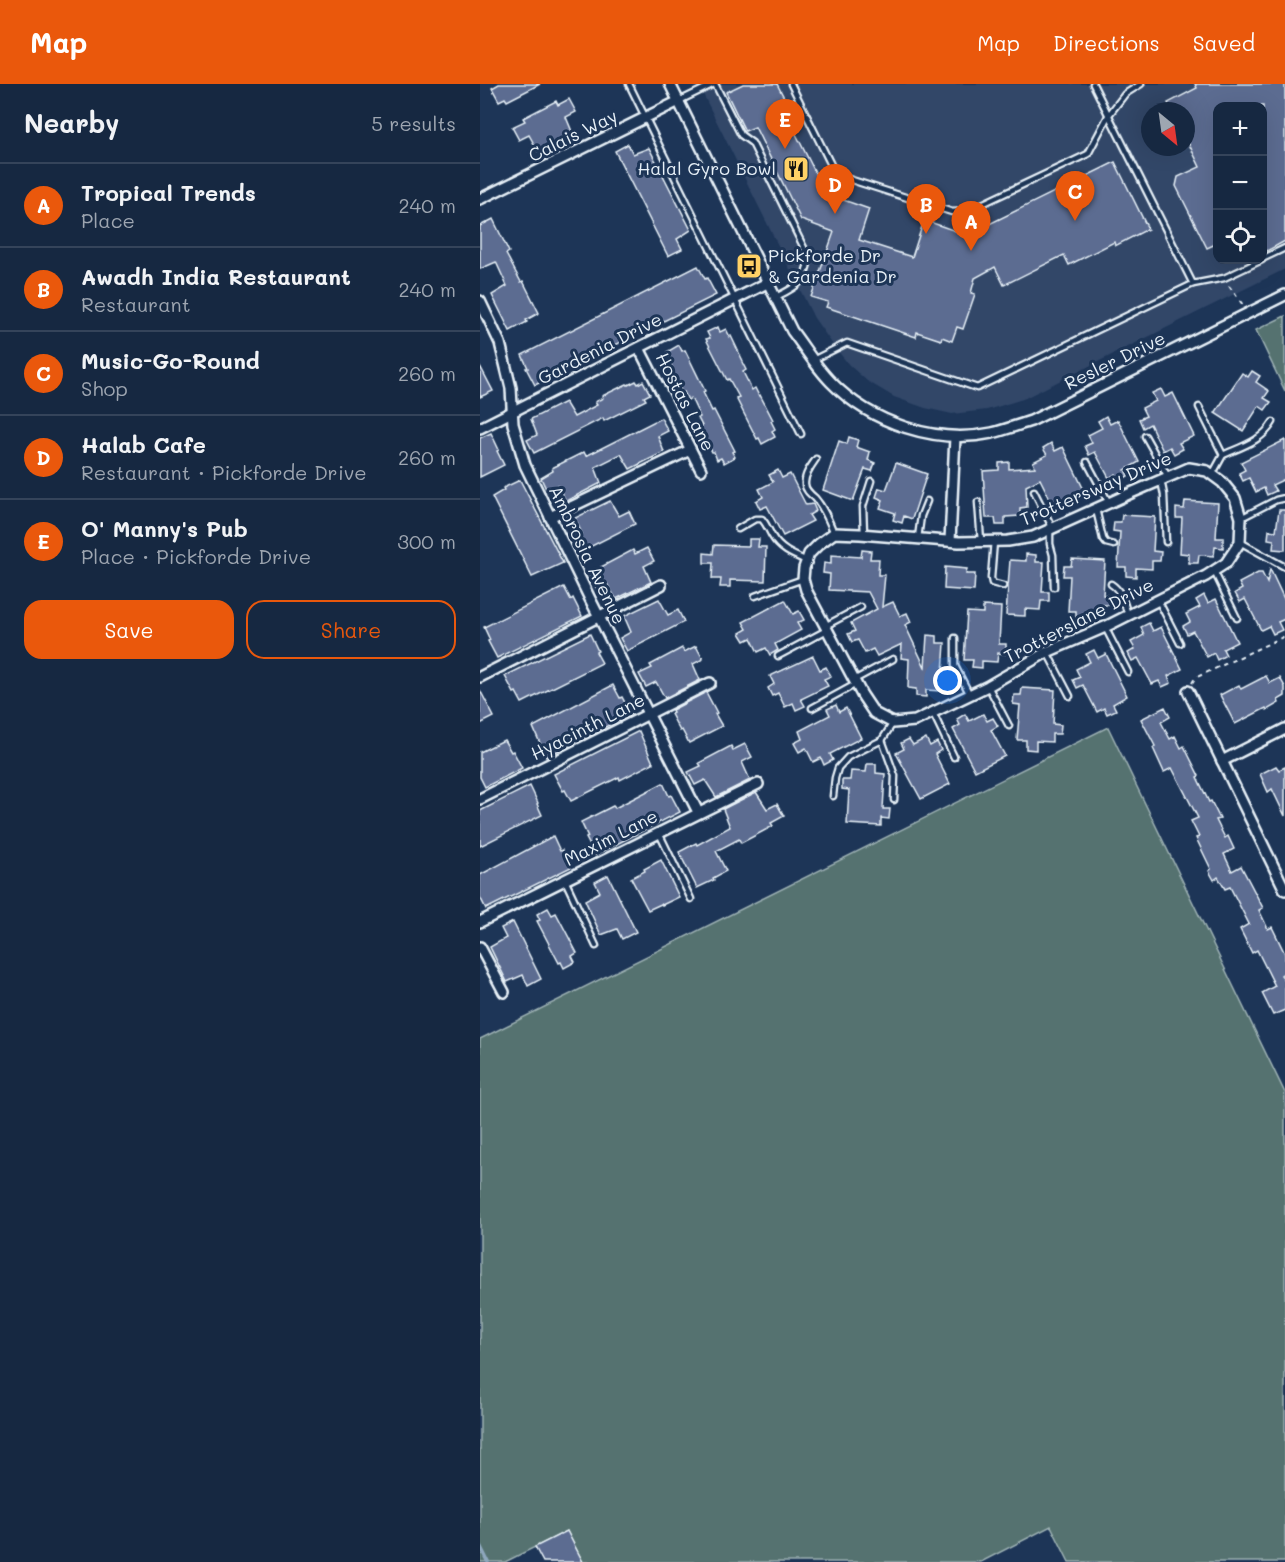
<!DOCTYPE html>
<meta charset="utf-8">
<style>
body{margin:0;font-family:Mali,sans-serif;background:#23344c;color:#f1f3f6}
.controls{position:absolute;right:18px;top:18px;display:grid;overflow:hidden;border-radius:12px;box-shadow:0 6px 24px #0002}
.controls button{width:54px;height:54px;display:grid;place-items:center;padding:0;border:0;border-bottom:2px solid #35445a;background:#162841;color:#f1f3f6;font:30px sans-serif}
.compass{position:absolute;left:661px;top:18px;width:54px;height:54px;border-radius:50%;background:#162841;box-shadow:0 6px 24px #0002;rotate:151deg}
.you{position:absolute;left:468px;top:597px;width:21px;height:21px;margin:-15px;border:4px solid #fff;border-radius:50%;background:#1a73e8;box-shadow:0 0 0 9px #1a73e833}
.badge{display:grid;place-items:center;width:39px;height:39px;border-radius:50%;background:#ea580c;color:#fff;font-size:20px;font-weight:700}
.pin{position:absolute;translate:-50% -50px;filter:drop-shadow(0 2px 3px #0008)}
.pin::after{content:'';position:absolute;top:32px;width:21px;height:18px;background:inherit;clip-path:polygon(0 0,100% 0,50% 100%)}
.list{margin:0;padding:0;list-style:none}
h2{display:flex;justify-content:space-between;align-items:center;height:78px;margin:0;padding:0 24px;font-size:26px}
h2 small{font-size:20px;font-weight:400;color:#9ea6b1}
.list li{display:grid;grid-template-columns:39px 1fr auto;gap:18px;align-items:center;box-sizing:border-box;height:84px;padding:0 24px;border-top:2px solid #35445a}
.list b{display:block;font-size:22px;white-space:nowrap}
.list p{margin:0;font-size:20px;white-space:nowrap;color:#9ea6b1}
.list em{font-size:20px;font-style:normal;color:#9ea6b1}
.actions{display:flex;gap:12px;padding:18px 24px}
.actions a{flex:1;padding:14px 0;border:2px solid #ea580c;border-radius:18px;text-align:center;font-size:21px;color:#ea580c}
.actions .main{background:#ea580c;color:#fff}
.icon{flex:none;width:33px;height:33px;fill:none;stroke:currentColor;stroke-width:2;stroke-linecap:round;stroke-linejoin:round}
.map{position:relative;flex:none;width:805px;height:1478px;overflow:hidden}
header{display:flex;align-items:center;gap:36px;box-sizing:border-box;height:84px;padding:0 30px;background:#ea580c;color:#fff}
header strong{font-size:28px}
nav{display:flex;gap:33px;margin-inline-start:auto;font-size:21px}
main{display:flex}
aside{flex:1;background:#162841}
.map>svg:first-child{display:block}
.built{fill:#304668;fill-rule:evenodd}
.green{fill:#557270;stroke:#9eb2b4;stroke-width:1.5}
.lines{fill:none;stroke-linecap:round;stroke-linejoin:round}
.stream{stroke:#8ea7bd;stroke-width:4}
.building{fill:#5c6c91;stroke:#e8f1f8;stroke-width:1.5}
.lane-casing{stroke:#e8f1f8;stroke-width:9}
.street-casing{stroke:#e8f1f8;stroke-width:14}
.path{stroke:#e8f1f8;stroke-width:2;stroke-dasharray:4.5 4.5;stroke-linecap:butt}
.lane{stroke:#1d3557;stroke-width:4.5}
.street{stroke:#1d3557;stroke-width:9}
.labels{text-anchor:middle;stroke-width:6;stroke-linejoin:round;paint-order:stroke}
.street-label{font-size:18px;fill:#e8f1f8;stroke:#1d3557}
.poi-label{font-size:18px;fill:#e8f1f8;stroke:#1d3557;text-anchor:end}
</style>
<header>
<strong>Map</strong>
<nav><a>Map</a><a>Directions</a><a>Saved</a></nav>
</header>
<main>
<aside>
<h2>Nearby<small>5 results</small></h2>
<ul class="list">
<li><span class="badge">A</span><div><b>Tropical Trends</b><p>Place</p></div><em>240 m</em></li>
<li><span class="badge">B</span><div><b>Awadh India Restaurant</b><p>Restaurant</p></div><em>240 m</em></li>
<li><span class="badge">C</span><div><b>Music-Go-Round</b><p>Shop</p></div><em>260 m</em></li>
<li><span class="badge">D</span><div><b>Halab Cafe</b><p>Restaurant · Pickforde Drive</p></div><em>260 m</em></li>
<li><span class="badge">E</span><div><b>O' Manny's Pub</b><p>Place · Pickforde Drive</p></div><em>300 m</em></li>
</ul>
<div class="actions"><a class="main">Save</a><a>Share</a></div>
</aside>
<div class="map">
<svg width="805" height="1478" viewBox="0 0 805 1478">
<rect width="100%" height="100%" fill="#1d3557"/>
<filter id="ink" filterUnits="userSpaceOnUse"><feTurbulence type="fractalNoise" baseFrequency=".0167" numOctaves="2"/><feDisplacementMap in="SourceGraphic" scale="12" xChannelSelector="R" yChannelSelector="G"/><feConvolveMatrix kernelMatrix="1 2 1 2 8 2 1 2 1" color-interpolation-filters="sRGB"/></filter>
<g filter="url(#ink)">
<path class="built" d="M218,0H805V185L543,315L507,326L472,330L445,324L414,313L387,297L369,281L353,261L334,234ZM738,22H782V176H738ZM670,27H706V63H670Z"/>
<g class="green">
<path d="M805,232V307L776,246Z"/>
<path d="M628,643L805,1009V1478H589L571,1442L501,1478H103L87,1447L25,1478H0V955Z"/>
</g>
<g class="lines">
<path class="stream" d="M0,1462L8,1478"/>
</g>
<g class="building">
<path d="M19,0H60L27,17L25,14L19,17L12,4Z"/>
<path d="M263,0H297L310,25L305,28L346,110L389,125L379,156L432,173L444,136L487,151L635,78L668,145L635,162L634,158L589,181L584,171L524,201L515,183L495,194L491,209L495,210L483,245L477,243L472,257L462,253L461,256L437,248L436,253L346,223L348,218L331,213L354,148L321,136L275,43L265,47L246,8Z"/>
<path d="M715,0H805V157L783,169V22H738V159L727,164L696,102L698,93L720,83L706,54V27H692L688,19L717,4Z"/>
<path d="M89,15L96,28L86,33L93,50L58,67L49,51L39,56L32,43L45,37L43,34L76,17L78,21Z"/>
<path d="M148,60L153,70L169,64L211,146L197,155L202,165L188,172L135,67Z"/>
<path d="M13,135L29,168L26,170L41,198L43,197L59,229L46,236L47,238L30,247L12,211L27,202L16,178L0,185V142Z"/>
<path d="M218,182L225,195L227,194L236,211L55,301L46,284H48L42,271Z"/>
<path d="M238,243L240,248L246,245L250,253L251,252L263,277L262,278L266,286L263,288L272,306L275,304L279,312L280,311L293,336L291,337L295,345L292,347L295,353L282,360L279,354L277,355L256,314L259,313L249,295L247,296L226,255L230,254L227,248Z"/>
<path d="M199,261L202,267L205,266L225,307L223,308L232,327L234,326L255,367L252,368L255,373L244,379L241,374L237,376L234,368H232L220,343L222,342L218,334L220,333L211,314L208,316L204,308L202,309L190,284L192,283L188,274L190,273L187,268Z"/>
<path d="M0,282L13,307L0,313Z"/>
<path d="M772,287L780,292L776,298L789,307L784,314L791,318L785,326L779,322L763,347L735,329L762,289L768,293Z"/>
<path d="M156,297L158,300L163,297L170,310L164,313L166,316L124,337L123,334L54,369L47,356L57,351L51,335L85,318L94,333L117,321L115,318L123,314L122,312L147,300L148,301Z"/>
<path d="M681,305L685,313L693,309L714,352L699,359L703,365L694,370L690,363L683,367L670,340L663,344L659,335L666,332L662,324L676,317L672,309Z"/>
<path d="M626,332L630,340L638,336L659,378L645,386L648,392L639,397L636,390L629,394L615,368L609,371L605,362L612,359L608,351L622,344L618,337Z"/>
<path d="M181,334L188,347L178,352L184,368L150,385L141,370L115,383L121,399L86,417L77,401L67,407L61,394L73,387L72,384L104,368L106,372Z"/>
<path d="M11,349L19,366L17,367L24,381L0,393V354Z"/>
<path d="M369,353L378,356L376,363L390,368L388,376L395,379L392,387L385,385L373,417L343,406L359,357L367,360Z"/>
<path d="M805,356V395L792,401L796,407L787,411L784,404L776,408L769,394L763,397L759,389L765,386L761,378Z"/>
<path d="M571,359L575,367L583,363L604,406L590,413L593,419L584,424L581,417L573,421L560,395L546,402L547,423L540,424V432L525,433V441H516L515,434H506L503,387L519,386V379L529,378V385L555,383L553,378L567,371L563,364Z"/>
<path d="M416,379L447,390L432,435L424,432L422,439L413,436L415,429L400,424L403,416L396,413L399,404L406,406Z"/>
<path d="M298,386L302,394L310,390L326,421L333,420L336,427L329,431L333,437L303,452L287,422L280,425L276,417L283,413L279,405L293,398L289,391Z"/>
<path d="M40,396L83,479L52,493L12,413L24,406L23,404Z"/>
<path d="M130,417L139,432L149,427L155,440L98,469L91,455L102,450L95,434Z"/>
<path d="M705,417L738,419L736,454H743V464L735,463L734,472L719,471L718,479H709V470L700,469L702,434H696V424L704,425Z"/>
<path d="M799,426H805V466L793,465L794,456L788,455L789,446L796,447Z"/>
<path d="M642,431L675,433L673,467L681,468L680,477H672V485L656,484V493L646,492V483H638L640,448L633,447L634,438H641Z"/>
<path d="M269,455H279L278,463H286L285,497L250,496V503H240L241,495H232L233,479H224V469L233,470L234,461L269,462Z"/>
<path d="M167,464L174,477L164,482L171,498L136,515L127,500L117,505L110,492L123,486L121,483L153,466L155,470Z"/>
<path d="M382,466L391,467L390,475H399L398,491H405L402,523L413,518L420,532L427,529L431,538L425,541L445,583L447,551L457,552V559H465L463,589H470V598H462L461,607L446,606V613L436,612V605L428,604L429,575L421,574L422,560L397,572L393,565L385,569L378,556L372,558L368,550L375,547L371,539L397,525L388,508L349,506L350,490L343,489L344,479L351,480V471L381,473Z"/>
<path d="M546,470L556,471V478H564L562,508H569V517H561L560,526L545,525V532L526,531L530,476L546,477Z"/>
<path d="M592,475L625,477L623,511L631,512L630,521H622V530L606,529V537L596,536V527H588L590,492H583L584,482H591Z"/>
<path d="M465,483L487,485L486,490H495L494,507L464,505Z"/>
<path d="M790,485L805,517V535L798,538L802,546L793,550L789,542L781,546L765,515L760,518L755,509L762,505L759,499L778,489H782L787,499Z"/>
<path d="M84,503L91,516L93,514L102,532L17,574L8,557L10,556L4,543Z"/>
<path d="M724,511L728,519L736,515L757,558L743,565L746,571L737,576L734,569L727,573L713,547L707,550L703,542L710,538L706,530L720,523L716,516Z"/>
<path d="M179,515L188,531L198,526L204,538L147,567L140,554L151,548L144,532Z"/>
<path d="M305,516L313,530L319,527L324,536L317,539L321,546L295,560L298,566L290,571L286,564L278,568L271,554L265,557L260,549L267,545L263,538Z"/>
<path d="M503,522L521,523L519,560H526V570L518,569L517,578L502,577V584L492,583L493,576H484L487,528L503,529Z"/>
<path d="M669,539L673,547L681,543L702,585L688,592L691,599L682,603L679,597L672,600L658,574L652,577L648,569L655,565L651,558L664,551L661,543Z"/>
<path d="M110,550L118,567L116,568L122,579L42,619L36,608L34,609L25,592Z"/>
<path d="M216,562L223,575L213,580L220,596L185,614L176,598L166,603L159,590L172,584L170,581L202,564L204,568Z"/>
<path d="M614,566L618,574L626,570L647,612L633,620L636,626L627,630L624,624L617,628L603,601L597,604L593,596L600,593L596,585L610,578L606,570Z"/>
<path d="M333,572L340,586L346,583L351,592L344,595L348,602L321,615L325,622L316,626L313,619L305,623L298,609L292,612L288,604L294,600L290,592Z"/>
<path d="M786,592L790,599L800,594L805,603V612L798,616L799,619L787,626L786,624L755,640L740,611L759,601L761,605Z"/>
<path d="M133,601L140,614L142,613L151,630L66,673L53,643Z"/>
<path d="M542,604L575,606L573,640L581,641L580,650H572V658L556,657V666L546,665V656H537L540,621L533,620L534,611H541Z"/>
<path d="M0,606L14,633L0,640Z"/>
<path d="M226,608L237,629L235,630L242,642L209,659L202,646L200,647L191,630L193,629L192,626Z"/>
<path d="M356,621L359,628L366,624L381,654L350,670L353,676L344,681L341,674L333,678L326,664L319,668L314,659L322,655L319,647L350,631L347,625Z"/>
<path d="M685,623L690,633L681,638L690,655L695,652L701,664L704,662L719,692L717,693L729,718L731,717L740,735L736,736L745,754L748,752L754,765L744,770L752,787L761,782L783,824L779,826L788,845L792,843L805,870V888L801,891L805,897V926L793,931L782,909L795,902L777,866L772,869L760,845L769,840L750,803L745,805L738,793L734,796L729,787L731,785L716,754L719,753L711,737L718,734L692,684L684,688L673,664L675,662L661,635Z"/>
<path d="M485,630L489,637L503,630L507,637L513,634L518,642L511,646L525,672L495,687L473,645L480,641L477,635Z"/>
<path d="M159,647L173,679L140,696L139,693L91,717L85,706L83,707L74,690Z"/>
<path d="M446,654L450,662L457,658L461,666L455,670L470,700L441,715L416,669L424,665L421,659L429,655L433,661Z"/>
<path d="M24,656L31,668L33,667L42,684L5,703L0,693V668Z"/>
<path d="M265,660L272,673L262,678L270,696L236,713L225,696L215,701L208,688L221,682L219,679L251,662L253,666Z"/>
<path d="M387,680H396V689L405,690L403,725H410L409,735L401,734V742L367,740L369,706L362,705V696H370L371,687L386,688Z"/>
<path d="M796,682L799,686L805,683V732L792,705L788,708L780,690Z"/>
<path d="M183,699L189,712L191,711L200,728L115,771L106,754L108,753L101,738L133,722L135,724Z"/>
<path d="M50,702L58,719L57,720L62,731L0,762V727Z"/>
<path d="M276,708L287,725L297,720L304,732L291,739L293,742L261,759L259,755L236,767L246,787L233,794L234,796L217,804L199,768L216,759L217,761L250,743L243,725Z"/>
<path d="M73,752L80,767L82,766L91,783L6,825L0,813V791Z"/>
<path d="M181,776L199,813L182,821L181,820L168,826L151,794L165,787L164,785Z"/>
<path d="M128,791L156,848L142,855L137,845L121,851L105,816L120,808L115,798Z"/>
<path d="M68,824L72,831L76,829L97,869L92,872L95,878L84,884L81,878L79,879L57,837L60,836L57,830Z"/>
<path d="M33,838L61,895L48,902L43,891L27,898L10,863L26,854L21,844Z"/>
<path d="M87,1447L103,1478H63L55,1463Z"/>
</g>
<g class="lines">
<g class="lane-casing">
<g id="lane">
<path d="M149,0L321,350"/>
<path d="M235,0L261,51L272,59L329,174C325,199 318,202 296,213"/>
<path d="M311,0L356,91L472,128L487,127L608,70L628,32L645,10L661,0"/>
<path d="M613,0L713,200"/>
<path d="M199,17L234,0"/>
<path d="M782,175L805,164"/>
<path d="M333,276L367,259L497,304L713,200L744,194L782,176"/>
<path d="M719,323L743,371L732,391"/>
<path d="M665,352L688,393"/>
<path d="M743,371C763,362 782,357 793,338"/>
<path d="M336,375C331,382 325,390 325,398C324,405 330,410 335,414C344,424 349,437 354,449"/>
<path d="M607,378L629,419"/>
<path d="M681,396L684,411L686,458"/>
<path d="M554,407L573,445"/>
<path d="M498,418L501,457"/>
<path d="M616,425L623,455L626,459L634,461"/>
<path d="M761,434L796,416L805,414"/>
<path d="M258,445L275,435H282C287,441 288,445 292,452C300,466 313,471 327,477"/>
<path d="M570,446V460L573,471L574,503"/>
<path d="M384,450L383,422L391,397"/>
<path d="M438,454L441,432L447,417"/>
<path d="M514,457L511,494L512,499L523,502"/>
<path d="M760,458L805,483"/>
<path d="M734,487L757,534"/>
<path d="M631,500C642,507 644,519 648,531"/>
<path d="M275,512L323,495"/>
<path d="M678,516L700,559"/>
<path d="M345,542L381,523"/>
<path d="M625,543L648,588"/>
<path d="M475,554V582L490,611"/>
<path d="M567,568L590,612"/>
<path d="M298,572L347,546"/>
<path d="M374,596L413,575"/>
<path d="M508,602L529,642"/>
<path d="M332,624L376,600"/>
<path d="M453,629L474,673"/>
<path d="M402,656L415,692L414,716"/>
<path d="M353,712L355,694L358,684L368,673L402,656L413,639"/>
<path d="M179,749L211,815"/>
<path d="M85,796L116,862"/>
</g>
</g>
<g class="street-casing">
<g id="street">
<path d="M190,0L312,247C325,264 336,283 351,298C391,339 456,361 512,349C525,346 538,341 551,337L805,211"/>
<path d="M0,115L199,17"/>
<path d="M0,217L20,259L31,304L33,340L45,381L110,515L218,728"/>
<path d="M159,264L221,386"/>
<path d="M0,344L289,198"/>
<path d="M709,384L727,387L742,398L755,414L761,434L760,458L746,479L726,492L625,543L567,568L508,602L435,637L413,639L394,629L382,611L326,506L323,495L324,484L329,470L339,460L354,449L380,450L479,458L528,457L553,453L651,409Z"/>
<path d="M70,433L210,366"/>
<path d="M470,457L475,353"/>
<path d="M0,593L181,501"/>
<path d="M708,607L805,806"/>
<path d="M742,677L805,645"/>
<path d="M0,715L230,599"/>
<path d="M0,838L278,700"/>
<path d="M0,863L24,908"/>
</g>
</g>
<g class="path">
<path d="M749,202L763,221"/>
<path d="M712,599L715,594L805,552"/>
</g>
<use href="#lane" class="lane"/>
<use href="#street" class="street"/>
</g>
</g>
<defs>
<g id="restaurant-square" transform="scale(1.35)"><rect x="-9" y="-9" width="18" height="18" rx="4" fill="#ffd166" stroke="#1d3557"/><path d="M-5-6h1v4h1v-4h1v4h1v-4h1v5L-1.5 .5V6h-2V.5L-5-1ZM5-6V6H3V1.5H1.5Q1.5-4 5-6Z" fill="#111"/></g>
<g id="bus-square" transform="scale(1.35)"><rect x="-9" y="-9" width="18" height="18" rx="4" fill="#ffd166" stroke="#1d3557"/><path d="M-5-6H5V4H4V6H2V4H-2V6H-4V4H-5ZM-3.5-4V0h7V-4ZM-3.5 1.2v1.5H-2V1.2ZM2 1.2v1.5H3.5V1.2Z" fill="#111"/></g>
</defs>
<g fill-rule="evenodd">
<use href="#restaurant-square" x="316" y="85"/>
<use href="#bus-square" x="269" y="182"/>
</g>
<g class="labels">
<g class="street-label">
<text transform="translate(93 52) rotate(-26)" y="6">Calais Way</text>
<text transform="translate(120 265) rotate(-27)" y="6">Gardenia Drive</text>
<text transform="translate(635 277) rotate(-26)" y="6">Resler Drive</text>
<text transform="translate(205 318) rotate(63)" y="6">Hostas Lane</text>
<text transform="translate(616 405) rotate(-23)" y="6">Trottersway Drive</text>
<text transform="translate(107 471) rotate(64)" y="6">Ambrosia Avenue</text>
<text transform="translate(599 537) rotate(-27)" y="6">Trotterslane Drive</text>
<text transform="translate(108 643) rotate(-27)" y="6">Hyacinth Lane</text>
<text transform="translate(131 754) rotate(-27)" y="6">Maxim Lane</text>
</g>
<g class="poi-label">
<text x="296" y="91">Halal Gyro Bowl</text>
<text x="288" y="178" text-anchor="start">Pickforde Dr<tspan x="288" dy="21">&amp; Gardenia Dr</tspan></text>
</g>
</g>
</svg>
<div class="controls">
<button>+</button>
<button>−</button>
<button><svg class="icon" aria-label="locate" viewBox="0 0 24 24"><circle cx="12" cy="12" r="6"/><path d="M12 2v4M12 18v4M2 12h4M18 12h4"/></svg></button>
</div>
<svg class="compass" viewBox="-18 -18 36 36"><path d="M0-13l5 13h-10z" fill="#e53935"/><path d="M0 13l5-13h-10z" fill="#9ea6b1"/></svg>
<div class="you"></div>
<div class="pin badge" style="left:491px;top:167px">A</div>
<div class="pin badge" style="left:446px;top:150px">B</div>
<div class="pin badge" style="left:595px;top:137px">C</div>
<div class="pin badge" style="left:355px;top:130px">D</div>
<div class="pin badge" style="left:305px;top:65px">E</div>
</div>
</main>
